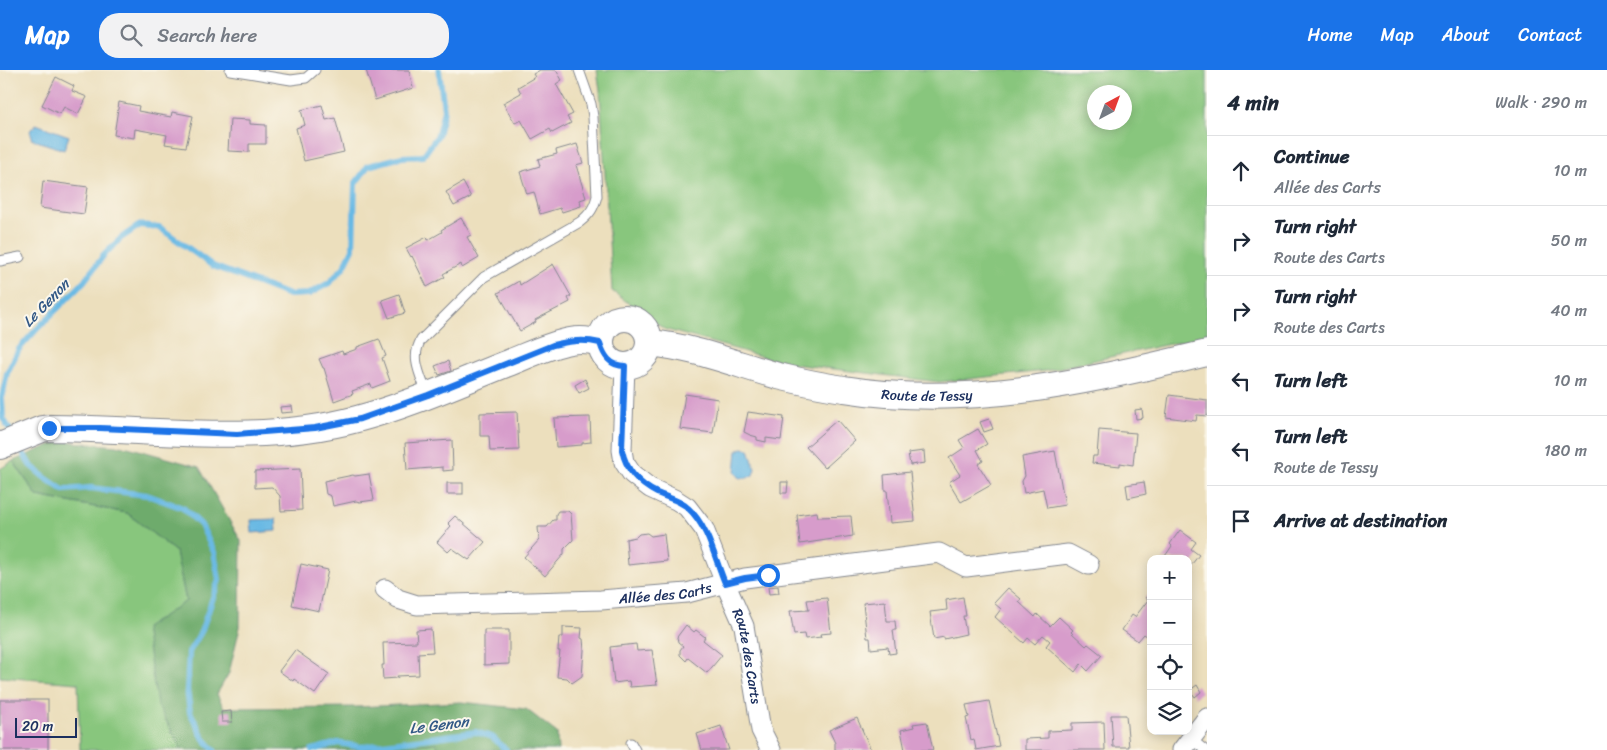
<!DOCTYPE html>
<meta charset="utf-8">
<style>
body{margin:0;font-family:Sriracha,sans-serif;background:#f2f2f3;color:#1f2937}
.controls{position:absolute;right:15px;bottom:15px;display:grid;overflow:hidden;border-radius:10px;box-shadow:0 2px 12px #0003}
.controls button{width:45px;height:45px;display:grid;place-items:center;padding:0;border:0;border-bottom:1px solid #e0e1e3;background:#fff;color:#1f2937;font:25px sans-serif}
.compass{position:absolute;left:1087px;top:15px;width:45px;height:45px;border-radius:50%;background:#fff;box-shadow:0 2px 12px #0003;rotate:41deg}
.scale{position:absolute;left:15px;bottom:12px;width:62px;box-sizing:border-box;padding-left:5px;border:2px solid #1b2f5e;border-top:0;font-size:14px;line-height:18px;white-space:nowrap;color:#1b2f5e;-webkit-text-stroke:4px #fbf7ec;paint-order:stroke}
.stop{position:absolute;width:15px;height:15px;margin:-11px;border:4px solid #1a73e8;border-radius:50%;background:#fff}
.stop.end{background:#1a73e8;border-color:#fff;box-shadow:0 1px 5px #0008}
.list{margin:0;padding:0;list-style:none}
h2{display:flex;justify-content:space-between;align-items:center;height:65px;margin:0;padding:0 20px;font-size:21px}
h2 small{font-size:16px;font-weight:400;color:#747a83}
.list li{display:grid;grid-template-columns:32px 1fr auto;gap:15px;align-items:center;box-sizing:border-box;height:70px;padding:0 20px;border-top:1px solid #e0e1e3}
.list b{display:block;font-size:19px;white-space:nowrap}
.list p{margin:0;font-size:16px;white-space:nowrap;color:#747a83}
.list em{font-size:16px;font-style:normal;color:#747a83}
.icon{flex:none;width:28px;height:28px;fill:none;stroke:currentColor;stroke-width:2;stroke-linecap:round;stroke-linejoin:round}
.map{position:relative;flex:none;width:1207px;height:680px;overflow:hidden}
header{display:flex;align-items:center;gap:30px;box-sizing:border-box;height:70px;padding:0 25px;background:#1a73e8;color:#fff}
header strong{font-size:24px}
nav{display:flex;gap:28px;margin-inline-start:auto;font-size:18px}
.search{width:350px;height:45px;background:#f2f2f3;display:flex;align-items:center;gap:12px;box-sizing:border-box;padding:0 18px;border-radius:20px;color:#747a83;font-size:19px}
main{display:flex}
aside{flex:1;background:#fff}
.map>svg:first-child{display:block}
.green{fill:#88c67d;stroke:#527a6e;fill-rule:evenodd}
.forest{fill:#6eab6c;stroke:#446d65}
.water{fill:#69b9e4;stroke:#4274a1}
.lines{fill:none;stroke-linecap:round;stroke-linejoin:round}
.stream{stroke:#69b9e4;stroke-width:6}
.building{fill:#d79ccb}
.lane-casing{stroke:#84878e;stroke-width:11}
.street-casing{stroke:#84878e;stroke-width:21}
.secondary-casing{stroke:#84878e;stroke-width:28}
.lane{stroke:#fff;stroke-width:9}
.street{stroke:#fff;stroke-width:19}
.secondary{stroke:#fff;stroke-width:26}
.route{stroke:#1a73e8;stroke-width:6}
.labels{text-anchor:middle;stroke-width:4;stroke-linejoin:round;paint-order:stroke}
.street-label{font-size:14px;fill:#1b2f5e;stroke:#fbf7ec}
.water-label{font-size:15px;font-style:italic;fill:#325886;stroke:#fbf7ec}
</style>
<header>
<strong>Map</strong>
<div class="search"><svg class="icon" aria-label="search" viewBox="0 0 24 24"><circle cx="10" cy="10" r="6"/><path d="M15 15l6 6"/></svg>Search here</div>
<nav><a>Home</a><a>Map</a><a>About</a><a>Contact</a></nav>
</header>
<main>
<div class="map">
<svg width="1207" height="680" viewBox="0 0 1207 680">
<rect width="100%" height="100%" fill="#fbf7ec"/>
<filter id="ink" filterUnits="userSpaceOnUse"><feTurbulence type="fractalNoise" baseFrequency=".02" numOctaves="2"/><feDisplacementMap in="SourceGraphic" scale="10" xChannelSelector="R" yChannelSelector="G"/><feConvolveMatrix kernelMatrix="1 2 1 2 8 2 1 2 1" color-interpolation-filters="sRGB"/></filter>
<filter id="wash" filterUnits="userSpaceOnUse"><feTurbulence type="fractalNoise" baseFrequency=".0096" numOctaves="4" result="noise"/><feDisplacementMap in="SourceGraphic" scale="20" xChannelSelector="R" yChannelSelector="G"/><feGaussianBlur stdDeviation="1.12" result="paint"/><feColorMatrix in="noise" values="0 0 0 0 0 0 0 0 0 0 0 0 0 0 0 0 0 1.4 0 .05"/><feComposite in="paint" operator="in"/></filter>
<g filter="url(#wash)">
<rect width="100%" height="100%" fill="#ecdfbd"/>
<g class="green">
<path d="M597,0H1207V266L1045,301L939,312L785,293L664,259L612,221L600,20ZM1094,22H1124V52H1094Z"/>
<path d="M13,391L37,426L127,443L176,482L186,531L157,634L182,680H80L78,613L0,607V399Z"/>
<path d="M438,673L437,680H366H367Z"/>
</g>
<path class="forest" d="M60,371L128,377L199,397L241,471L240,557L229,603L217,624L224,638L356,637L461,632L526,639L557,663L558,680H437V673L366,680H182L157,634L145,558L186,531L176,482L127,443L37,426L13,391Z"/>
<g class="water">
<path d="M36,54L69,66L64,80L31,69L32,66L30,61L32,58L35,57Z"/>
<path d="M742,378L749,379L755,399L753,405L747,408H740L735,402L737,381Z"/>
<path d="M276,449L277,461L252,463L251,450Z"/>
</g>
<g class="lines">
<g class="stream">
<path d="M13,365L3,348L2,328L7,303L19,279L36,260L82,214L104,185L121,168L140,155L159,157L213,196L289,225L309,224L329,213L344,197L353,179L355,114L368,96L402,87L423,86L438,65L444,40L439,0"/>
<path d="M18,374L30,395L44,407L63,420L91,418L147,425L183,438L201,455L214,482L219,510L201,562L189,582L187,620L190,642L204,669L214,680"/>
<path d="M312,680L338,673L361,677L476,662L492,667L506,680"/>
</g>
</g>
<g id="blocks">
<g class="building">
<path d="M366,0H409L413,18L375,30Z"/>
<path d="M540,0H556L562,10L556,14L573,44L567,47L571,53L552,63L550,59L532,69L521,50L515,53L503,33L521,23L518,17L535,7L533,4Z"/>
<path d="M56,7L74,16L72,21L87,27L78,44L64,37L60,44L42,35Z"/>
<path d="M119,32L139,36L138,41L171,47L172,42L193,46L186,77L165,74L167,65L135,59L134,68L114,65Z"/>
<path d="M322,35L326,50L335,48L344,82L304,91L296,58L305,55L301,40Z"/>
<path d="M230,49L250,50V54L266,55V74H249V82L228,81Z"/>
<path d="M577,74L583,93L576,95L586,128L580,130L581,136L562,142L560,138L540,144L534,122L527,124L520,102L540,96L538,89L557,84L556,80Z"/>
<path d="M43,111L88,117L84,144L40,138Z"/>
<path d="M463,112L471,127L454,136L446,122Z"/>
<path d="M461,148L471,165L467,167L479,188L462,198L461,194L443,204L445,207L427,217L412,186L411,187L406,178L427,167L428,170L442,162L441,160Z"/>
<path d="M553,194L571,226L568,228L570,232L535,250L536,252L520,261L498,223L519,211L520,215Z"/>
<path d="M399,224L405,243L389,248L382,230Z"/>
<path d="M379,269L386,286L382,288L390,311L372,318L371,314L352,321L353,324L334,331L324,298H323L319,289L342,281L343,284L357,279V277Z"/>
<path d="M448,291L451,301L439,305L435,296Z"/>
<path d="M585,309L589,318L579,323L575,315Z"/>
<path d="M685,324L718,329L713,363L680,359Z"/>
<path d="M1169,325L1207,330V346L1197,345L1196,351L1166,347Z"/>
<path d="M292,336L293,342L281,343L280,337Z"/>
<path d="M1142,339L1143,348L1136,349L1135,340Z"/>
<path d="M517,342L519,380L490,381L489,366H480V343Z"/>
<path d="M748,342L784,347L781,370L766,368V372L757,370V367L750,365L744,362Z"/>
<path d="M590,347L591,372L582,373V375L556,377L554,348Z"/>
<path d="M989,349L993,359L984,362L980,352Z"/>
<path d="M837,350L855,371L825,398L806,377Z"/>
<path d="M978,359L987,374L977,380L983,391L978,394L991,415L961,432L949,412L960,405L949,388L964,378L959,370Z"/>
<path d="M1099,360L1136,363L1133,395L1120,393V396L1092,393L1093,386H1097Z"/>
<path d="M452,370L453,400L443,401V397L407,400L405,373Z"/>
<path d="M924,381L925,393L910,395L908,383Z"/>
<path d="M1055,381L1065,435L1047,438L1043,419L1024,423L1022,411L1025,406L1022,387Z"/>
<path d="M300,399L302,440L281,441L280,426L272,417L255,418V401Z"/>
<path d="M910,402L915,451L890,453L887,420H885L884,405Z"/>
<path d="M369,404L374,430L360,432L356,431L333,436L331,426L326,424L324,411L353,405L355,406Z"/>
<path d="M781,412H788L787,423H781Z"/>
<path d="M1144,412L1146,424L1128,428L1126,415Z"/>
<rect x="447" y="413" width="16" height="11"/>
<path d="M558,441H568L571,444L573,470L564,479V484L545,506L524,487L539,470L538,457H547L553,450H556V444Z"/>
<path d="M817,442L818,447L851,446L853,466L800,474L797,445Z"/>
<path d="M455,446L485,472L469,490L452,478L448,482L437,472L451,456L448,453Z"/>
<path d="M1180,460L1196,472L1191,479L1199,485L1188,499V489H1163L1172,476L1170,474Z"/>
<path d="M647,463L651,466L664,464L667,491L628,495L626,469L636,467L639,464Z"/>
<path d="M301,494L328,500L319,541L292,535Z"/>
<path d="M778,516L779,523L769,524L768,517Z"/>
<path d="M1008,518L1021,529L1019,532L1035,547L1037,544L1050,556L1059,547L1073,560L1071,562L1086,576L1088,574L1102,585L1088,601L1081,594L1075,602L1046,576L1050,571L1043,565L1035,574L1028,568L1024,573L995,547L1001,539L994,533Z"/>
<path d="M1151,521V569L1144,564L1138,571L1122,560L1132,545L1135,547L1148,530L1145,528Z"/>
<path d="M963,527L966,546H963L966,564L944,569V567L934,569L930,542L947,540L946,530Z"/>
<path d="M827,528L831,563L820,564L821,567L805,569L804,564L794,565L790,541L809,540L807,530Z"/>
<path d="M885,531L887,551H895L896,560H893L896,583L889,584L888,577L871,579L870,568H867L863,533Z"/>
<path d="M686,555L694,562L696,560L705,567L703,570L722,585L707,603L688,588L686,591L680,585V580L683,576L678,572L677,567Z"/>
<path d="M563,557L582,558L581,568L583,569L584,580L582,606L572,613L567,608L557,607L560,581H558L559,567H563Z"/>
<path d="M431,559L433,582L418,583L419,605L397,606L398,608L383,609L382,595H384L383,573L417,572L416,560Z"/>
<path d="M484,560H509V594L484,595Z"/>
<path d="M636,574L637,581L652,580L657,615L630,617L629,611L614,613L610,577Z"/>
<path d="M295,580L329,604L315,624L294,609L293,611L279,601Z"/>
<path d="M1197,615L1201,622L1195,627L1190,620Z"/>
<rect x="0" y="630" width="48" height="50"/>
<path d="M989,631L999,676L976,680L974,669L971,670L966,648L969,647L966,635Z"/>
<path d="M231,641L232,652H222L221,642Z"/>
<path d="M1111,645H1126L1129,677H1113Z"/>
<path d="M857,648L871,680H835V673L829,660Z"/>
<path d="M927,652L933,680H905L901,660L914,657L913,654Z"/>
<path d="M1104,652L1105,680H1025V669L1048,668V661L1072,660V653Z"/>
<path d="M721,656L729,680H702L697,664Z"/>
</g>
</g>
</g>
<g filter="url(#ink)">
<use href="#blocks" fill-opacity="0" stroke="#84878e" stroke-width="1"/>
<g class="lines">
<g class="lane-casing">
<g id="lane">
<path d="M230,0L291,10L306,8L315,0"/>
<path d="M0,191L20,187"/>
<path d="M427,324C421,306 410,288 421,270L484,207L580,152C590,144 594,138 597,126L593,47L591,34L579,0"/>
<path d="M1191,669L1205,680"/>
<path d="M631,673L635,680"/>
</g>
</g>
<g class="street-casing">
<g id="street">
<path id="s1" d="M625,296L622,380L624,392L632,404L650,418L676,430L687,437L704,459L725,513L744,556L761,660L771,680"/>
<path id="s2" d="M385,519L398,529L417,535L601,530L687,523L745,508L939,483L966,497L1068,484L1089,495"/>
<path d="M1182,680L1207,648"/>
</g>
</g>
<g class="secondary-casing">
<g id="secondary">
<circle cx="625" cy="272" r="24"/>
<path id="s3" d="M649,273C694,277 735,294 778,306C799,311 822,316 844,319C966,339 1089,312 1207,283"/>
<path d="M0,376L42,359L49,358C151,358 258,376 357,349C407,336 458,313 506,294C527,286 548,275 570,271C580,269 590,270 600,273"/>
</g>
</g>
<use href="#lane" class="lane"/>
<use href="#street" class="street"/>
<use href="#secondary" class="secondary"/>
</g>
</g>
<g class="lines" filter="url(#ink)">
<path class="route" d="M49,358H100L237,364L315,358L360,349L428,325L553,275C570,271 583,269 600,273C604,286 610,296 625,296L622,380C626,400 639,414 657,423C668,428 680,430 688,438C708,456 715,489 725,513L745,508L768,505"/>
</g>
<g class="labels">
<g class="street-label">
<text dy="5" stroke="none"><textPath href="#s3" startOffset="284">Route de Tessy</textPath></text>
<text dy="5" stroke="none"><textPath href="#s2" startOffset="285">Allée des Carts</textPath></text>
<text dy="5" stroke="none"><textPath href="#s1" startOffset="338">Route des Carts</textPath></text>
</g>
<g class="water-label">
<text transform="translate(46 233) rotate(-46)" y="5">Le Genon</text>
<text transform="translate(439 655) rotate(-7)" y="5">Le Genon</text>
</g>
</g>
</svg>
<div class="controls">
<button>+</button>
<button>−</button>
<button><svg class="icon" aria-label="locate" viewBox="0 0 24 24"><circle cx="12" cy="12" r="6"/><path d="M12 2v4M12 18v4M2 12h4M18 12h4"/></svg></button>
<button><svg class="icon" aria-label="layers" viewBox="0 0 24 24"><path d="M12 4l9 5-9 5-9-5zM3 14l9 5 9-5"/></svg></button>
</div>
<svg class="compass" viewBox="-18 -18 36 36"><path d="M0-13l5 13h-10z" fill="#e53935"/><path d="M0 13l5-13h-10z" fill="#747a83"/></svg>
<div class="scale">20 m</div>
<div class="stop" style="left:768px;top:505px"></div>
<div class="stop end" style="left:49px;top:358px"></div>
</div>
<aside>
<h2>4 min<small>Walk · 290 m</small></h2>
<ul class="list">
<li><svg class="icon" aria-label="ahead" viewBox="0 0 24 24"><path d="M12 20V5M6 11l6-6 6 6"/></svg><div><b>Continue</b><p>Allée des Carts</p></div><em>10 m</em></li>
<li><svg class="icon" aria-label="right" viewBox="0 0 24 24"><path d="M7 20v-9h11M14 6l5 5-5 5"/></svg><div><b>Turn right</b><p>Route des Carts</p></div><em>50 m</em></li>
<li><svg class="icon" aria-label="right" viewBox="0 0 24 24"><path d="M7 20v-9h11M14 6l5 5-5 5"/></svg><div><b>Turn right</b><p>Route des Carts</p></div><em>40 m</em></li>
<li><svg class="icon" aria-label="left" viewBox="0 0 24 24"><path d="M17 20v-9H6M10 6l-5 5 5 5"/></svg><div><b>Turn left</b></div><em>10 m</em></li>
<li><svg class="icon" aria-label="left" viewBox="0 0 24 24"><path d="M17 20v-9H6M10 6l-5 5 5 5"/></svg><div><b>Turn left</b><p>Route de Tessy</p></div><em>180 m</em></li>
<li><svg class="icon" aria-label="arrive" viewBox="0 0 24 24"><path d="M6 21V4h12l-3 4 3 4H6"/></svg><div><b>Arrive at destination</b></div></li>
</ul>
</aside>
</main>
